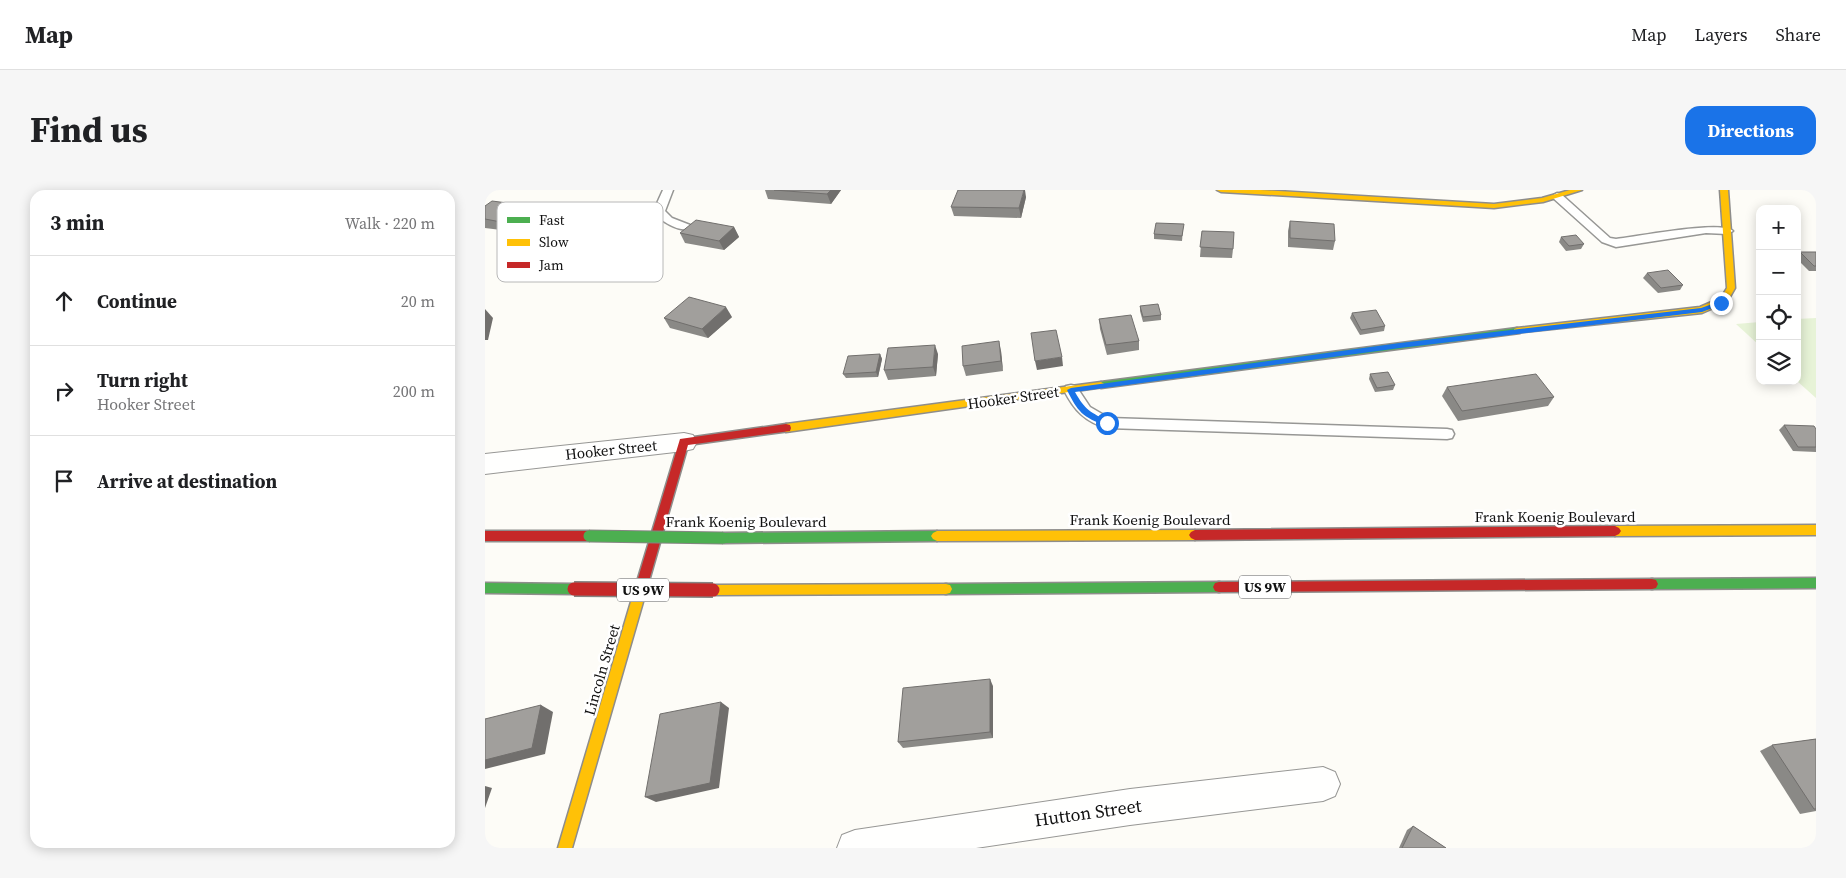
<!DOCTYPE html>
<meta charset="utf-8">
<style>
body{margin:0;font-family:"Source Serif 4",serif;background:#f6f6f6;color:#202124}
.controls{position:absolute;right:15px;top:15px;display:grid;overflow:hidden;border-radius:10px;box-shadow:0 2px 12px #0003}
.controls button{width:45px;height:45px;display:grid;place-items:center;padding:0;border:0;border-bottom:1px solid #e0e0e0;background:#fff;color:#202124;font:25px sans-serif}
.stop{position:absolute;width:15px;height:15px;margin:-11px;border:4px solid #1a73e8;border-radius:50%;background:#fff}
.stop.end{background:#1a73e8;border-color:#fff;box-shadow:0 1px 5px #0008}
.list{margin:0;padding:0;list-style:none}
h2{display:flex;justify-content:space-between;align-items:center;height:65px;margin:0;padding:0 20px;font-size:21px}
h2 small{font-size:16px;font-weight:400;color:#757577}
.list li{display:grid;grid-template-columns:32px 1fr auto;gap:15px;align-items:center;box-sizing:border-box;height:90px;padding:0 20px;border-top:1px solid #e0e0e0}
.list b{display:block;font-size:19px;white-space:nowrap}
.list p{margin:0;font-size:16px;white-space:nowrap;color:#757577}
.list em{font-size:16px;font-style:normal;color:#757577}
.icon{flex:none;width:28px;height:28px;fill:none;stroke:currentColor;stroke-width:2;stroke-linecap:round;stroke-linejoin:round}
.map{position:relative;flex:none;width:1331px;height:658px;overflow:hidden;border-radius:15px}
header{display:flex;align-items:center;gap:30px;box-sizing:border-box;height:70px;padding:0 25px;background:#fff;border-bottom:1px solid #e0e0e0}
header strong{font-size:24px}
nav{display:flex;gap:28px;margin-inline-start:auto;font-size:18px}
.intro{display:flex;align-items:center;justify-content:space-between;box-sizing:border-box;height:120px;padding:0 30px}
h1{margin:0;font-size:35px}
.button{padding:12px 22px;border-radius:15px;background:#1a73e8;color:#fff;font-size:18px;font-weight:700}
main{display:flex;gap:30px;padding:0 30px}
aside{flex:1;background:#fff;border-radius:15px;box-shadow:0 2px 12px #0003}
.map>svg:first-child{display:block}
.green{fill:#e7f3d7}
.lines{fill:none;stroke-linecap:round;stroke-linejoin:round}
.lane-casing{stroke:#979795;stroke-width:3}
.street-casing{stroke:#979795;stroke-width:2}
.fast-casing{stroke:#8e8d8b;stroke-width:3}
.slow-casing{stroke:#8e8d8b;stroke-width:3}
.jam-casing{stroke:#8e8d8b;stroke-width:3}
.lane{fill:#fffffe;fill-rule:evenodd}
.street{fill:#fffffe;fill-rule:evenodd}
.fast{fill:#4caf50;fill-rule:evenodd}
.slow{fill:#ffc107;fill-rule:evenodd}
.jam{fill:#c62828;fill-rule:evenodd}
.fast-bridge-casing{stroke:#858482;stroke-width:13;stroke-linecap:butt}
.jam-bridge-casing{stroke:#858482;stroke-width:16;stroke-linecap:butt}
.fast-bridge{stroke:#4caf50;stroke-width:11}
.jam-bridge{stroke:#c62828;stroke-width:13}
.wall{fill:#8a8986}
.shaded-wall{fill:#716f6d}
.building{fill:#a19f9c;stroke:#716f6d}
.route{fill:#1a73e8}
.labels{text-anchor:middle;stroke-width:5;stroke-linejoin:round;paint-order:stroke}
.shield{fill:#fff;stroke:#585858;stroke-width:1}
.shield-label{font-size:14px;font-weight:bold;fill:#111}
.street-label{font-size:15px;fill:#111;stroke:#fff}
.near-street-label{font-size:18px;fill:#111;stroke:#fff}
.key{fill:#fff;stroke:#b8b8b8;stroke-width:1}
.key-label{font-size:14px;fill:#111}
</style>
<header>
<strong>Map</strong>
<nav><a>Map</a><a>Layers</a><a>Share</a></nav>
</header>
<div class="intro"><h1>Find us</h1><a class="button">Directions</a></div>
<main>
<aside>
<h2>3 min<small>Walk · 220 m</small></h2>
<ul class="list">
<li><svg class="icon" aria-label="ahead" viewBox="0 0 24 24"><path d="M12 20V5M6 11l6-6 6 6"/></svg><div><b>Continue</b></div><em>20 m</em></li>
<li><svg class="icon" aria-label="right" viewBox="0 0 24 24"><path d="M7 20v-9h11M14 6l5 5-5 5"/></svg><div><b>Turn right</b><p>Hooker Street</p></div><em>200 m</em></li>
<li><svg class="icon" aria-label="arrive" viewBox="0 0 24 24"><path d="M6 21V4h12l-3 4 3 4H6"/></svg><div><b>Arrive at destination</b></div></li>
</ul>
</aside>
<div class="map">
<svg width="1331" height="658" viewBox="0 0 1331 658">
<rect width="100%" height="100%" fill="#fdfcf7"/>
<g class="green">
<path d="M1331,128V208L1312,191V129Z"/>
<path d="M1275,132V156L1251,134Z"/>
</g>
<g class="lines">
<g class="lane-casing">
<g id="lane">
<path d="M178,0H188L180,21L187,28L205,35L207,37L205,39C193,42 176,31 168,22Z"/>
<path d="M1072,3L1076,4L1125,48L1131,49C1151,47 1237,30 1248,41L1242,44L1221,43L1131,57L1117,52L1068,8L1067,6Z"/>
<path d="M586,195L591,196L605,217L624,228L962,239L967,240L969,244L967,248L962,249L622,238C600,232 589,220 579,200L581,196Z"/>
</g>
</g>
<g class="street-casing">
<g id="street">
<path d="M199,243L208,245L212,252L208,259L199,261L0,284V264Z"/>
<path d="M838,577L850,582L855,594L850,606L838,611L645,635L491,658H352L357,645L370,640L645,599Z"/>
</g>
</g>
<g class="fast-casing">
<g id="fast">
<path d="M1032,138L1035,139V143L616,198L611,195L616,192Z"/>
<path d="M452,341L456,343L458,346L456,349L452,351L238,353L234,351L232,348L234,345L238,343Z"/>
<path d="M1331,388V398L1167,399L1163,398L1161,394L1163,390L1167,389Z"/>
<path d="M734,392L738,393L740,397L738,401L734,402L461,404L457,403L455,399L457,395L461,394Z"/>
<path d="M0,393L89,394L93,395L95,399L93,403L89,404L0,403Z"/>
</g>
</g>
<g class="slow-casing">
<g id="slow">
<path d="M732,0H775L1009,14L1057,8L1085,0H1097L1058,12L1009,18L736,2Z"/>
<path d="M1235,0H1243L1250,98L1242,112L1217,123L1029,143V139L1032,138L1215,117L1236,108L1242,98Z"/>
<path d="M616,192L621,195L619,197L301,242L296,238L301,234Z"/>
<path d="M1331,335V345L1130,346L1126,344L1124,341L1126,338L1130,336Z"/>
<path d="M710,340L714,342L716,345L714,348L710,350L452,351L448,349L446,346L448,343L452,341Z"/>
<path d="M461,394L465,395L467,399L465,403L461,404L228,405L224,404L222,400L224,396L228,395Z"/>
<path d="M154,400L158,401L160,405L87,658H73L148,405L150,401Z"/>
</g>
</g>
<g class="jam-casing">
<g id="jam">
<path d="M301,234L305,235L306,238L305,241L203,255L160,405L158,409L154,410L150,409L148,405L195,249Z"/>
<path d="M1130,336L1134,338L1136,341L1134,344L1130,346L710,350L706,348L704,345L706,342L710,340Z"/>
<path d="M0,341H104L108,343L110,346L108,349L104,351H0Z"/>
<path d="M1167,389L1171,390L1173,394L1171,398L1167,399L734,402L730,401L728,397L730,393L734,392Z"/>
</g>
</g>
<use href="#lane" class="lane"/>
<use href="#street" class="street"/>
<use href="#fast" class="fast"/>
<use href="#slow" class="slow"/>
<use href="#jam" class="jam"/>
<g class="fast-bridge-casing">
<path id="fast-bridge" d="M104,346L238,348"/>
</g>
<g class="jam-bridge-casing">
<path id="jam-bridge" d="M89,399L228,400"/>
</g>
<use href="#fast-bridge" class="fast-bridge"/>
<use href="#jam-bridge" class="jam-bridge"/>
</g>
<g class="wall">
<path d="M280,0H356L346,14L283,9Z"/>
<path d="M541,7L536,28L469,26L466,17Z"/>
<path d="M0,16L45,25L24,41L0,38Z"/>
<path d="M805,31L850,51L848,60L803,57V41Z"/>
<path d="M249,37L254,47L239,60L200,53L195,43Z"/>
<path d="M698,39L697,51L669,49V44Z"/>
<path d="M717,41L748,59L747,68L715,67Z"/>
<path d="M1076,47L1099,54L1096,59L1081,61L1074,52Z"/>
<path d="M1315,62H1331V81H1324L1312,69V65Z"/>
<path d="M1162,83L1198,95L1195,100L1173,103L1158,88Z"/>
<path d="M655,116L676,125V130L658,132L655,121Z"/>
<path d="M867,123L900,136L899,141L875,145L865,128Z"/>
<path d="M247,127L223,148L185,138L179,128Z"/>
<path d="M614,129L654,151V160L622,165L615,139Z"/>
<path d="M516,161L518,181L481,186L478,176Z"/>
<path d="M395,164L397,169L393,187L361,188L358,184Z"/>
<path d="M453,164L451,186L403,190L399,180Z"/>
<path d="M885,184L910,195L908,200L890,202L884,189Z"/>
<path d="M962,197L1069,207L1063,216L973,231L957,206Z"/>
<path d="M1299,235L1331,239V262L1308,261L1294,240Z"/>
<path d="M508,496V548L418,558L413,552Z"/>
<path d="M1331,549V621L1315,624L1275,561L1287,555Z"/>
<path d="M928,636L961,658H914L922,640Z"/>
</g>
<g class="shaded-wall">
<path d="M346,0H356L346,14L342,4Z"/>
<path d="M539,0H540L541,7L536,28L534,18Z"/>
<path d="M38,15L45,25L24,41L16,32Z"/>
<path d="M249,37L254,47L239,60L234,51Z"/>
<path d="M241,117L247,127L223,148L217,139Z"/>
<path d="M0,119L8,128L3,150H0Z"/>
<path d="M514,151L516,161L518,181L516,171Z"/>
<path d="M450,155L453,164L451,186L448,177Z"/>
<path d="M395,164L397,169L393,187L391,182Z"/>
<path d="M577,167L578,176L552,180L550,171Z"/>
<path d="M505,489L508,496V548L505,542Z"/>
<path d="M236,512L244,518L234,598L171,612L160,607Z"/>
<path d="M56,515L68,522L60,564L0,579V570Z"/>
<path d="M0,596L7,598L0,618Z"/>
</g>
<g class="building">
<path d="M289,0H346L342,4Z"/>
<path d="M473,0H539L534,18L466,17Z"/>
<path d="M7,11L38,15L16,32L0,29V16Z"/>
<path d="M211,30L249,37L234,51L195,43Z"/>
<path d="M805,31L849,34L850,51L805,48Z"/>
<path d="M671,33L699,34L697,46L669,44Z"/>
<path d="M717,41L749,42L748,59L715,57Z"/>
<path d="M1091,45L1099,54L1084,56L1076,47Z"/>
<path d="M1315,62H1331V76H1329Z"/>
<path d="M1183,80L1198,95L1176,98L1162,83Z"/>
<path d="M204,107L241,117L217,139L179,128Z"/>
<path d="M673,114L676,125L658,127L655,116Z"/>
<path d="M891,120L900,136L876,140L867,123Z"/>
<path d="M646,125L654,151L621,155L614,129Z"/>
<path d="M571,140L577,167L550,171L546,143Z"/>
<path d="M514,151L516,171L478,176L477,156Z"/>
<path d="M450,155L448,177L399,180L403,158Z"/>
<path d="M395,164L391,182L358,184L363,166Z"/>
<path d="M903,182L910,195L892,198L885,184Z"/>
<path d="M1051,184L1069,207L977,221L962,197Z"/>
<path d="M1299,235L1329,236L1331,239V257H1313Z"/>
<path d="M505,489V542L413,552L418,498Z"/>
<path d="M236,512L225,593L160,607L175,524Z"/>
<path d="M56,515L47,558L0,570V529Z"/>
<path d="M1331,549V619H1329L1287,555Z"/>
<path d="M928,636L961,658H917Z"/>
</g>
<path class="route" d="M1236,111L1239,113L1238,114L1217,122L915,158L590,202C600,220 606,223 624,231V235L622,236C597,227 593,222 582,200L586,198L915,153L1216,118Z"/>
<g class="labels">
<g class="shield">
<rect x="754" y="385.5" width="52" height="23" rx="4"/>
<rect x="132" y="388.5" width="52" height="23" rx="4"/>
</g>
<g class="shield-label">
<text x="780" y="402">US 9W</text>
<text x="158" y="405">US 9W</text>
</g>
<g class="street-label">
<text transform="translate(528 208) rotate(-8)" y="5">Hooker Street</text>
<text transform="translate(126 260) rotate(-6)" y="5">Hooker Street</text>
<text x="1070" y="332">Frank Koenig Boulevard</text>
<text x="665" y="335">Frank Koenig Boulevard</text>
<text x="261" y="337">Frank Koenig Boulevard</text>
<text transform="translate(117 480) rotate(-74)" y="5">Lincoln Street</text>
</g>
<g class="near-street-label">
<text transform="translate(603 623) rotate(-8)" y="6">Hutton Street</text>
</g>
</g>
<rect x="12" y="12" width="166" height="80" rx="8" class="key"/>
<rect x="22" y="27" width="23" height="6" fill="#4caf50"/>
<rect x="22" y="49" width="23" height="7" fill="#ffc107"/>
<rect x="22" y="72" width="23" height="6" fill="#c62828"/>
<g class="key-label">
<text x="54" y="35">Fast</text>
<text x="54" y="57">Slow</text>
<text x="54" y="80">Jam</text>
</g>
</svg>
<div class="controls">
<button>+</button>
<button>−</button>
<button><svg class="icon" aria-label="locate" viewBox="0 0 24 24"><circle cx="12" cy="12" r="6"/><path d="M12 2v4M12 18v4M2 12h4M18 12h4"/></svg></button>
<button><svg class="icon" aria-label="layers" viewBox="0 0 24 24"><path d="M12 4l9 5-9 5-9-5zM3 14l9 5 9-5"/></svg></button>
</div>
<div class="stop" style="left:622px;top:233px"></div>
<div class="stop end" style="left:1236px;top:113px"></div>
</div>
</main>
